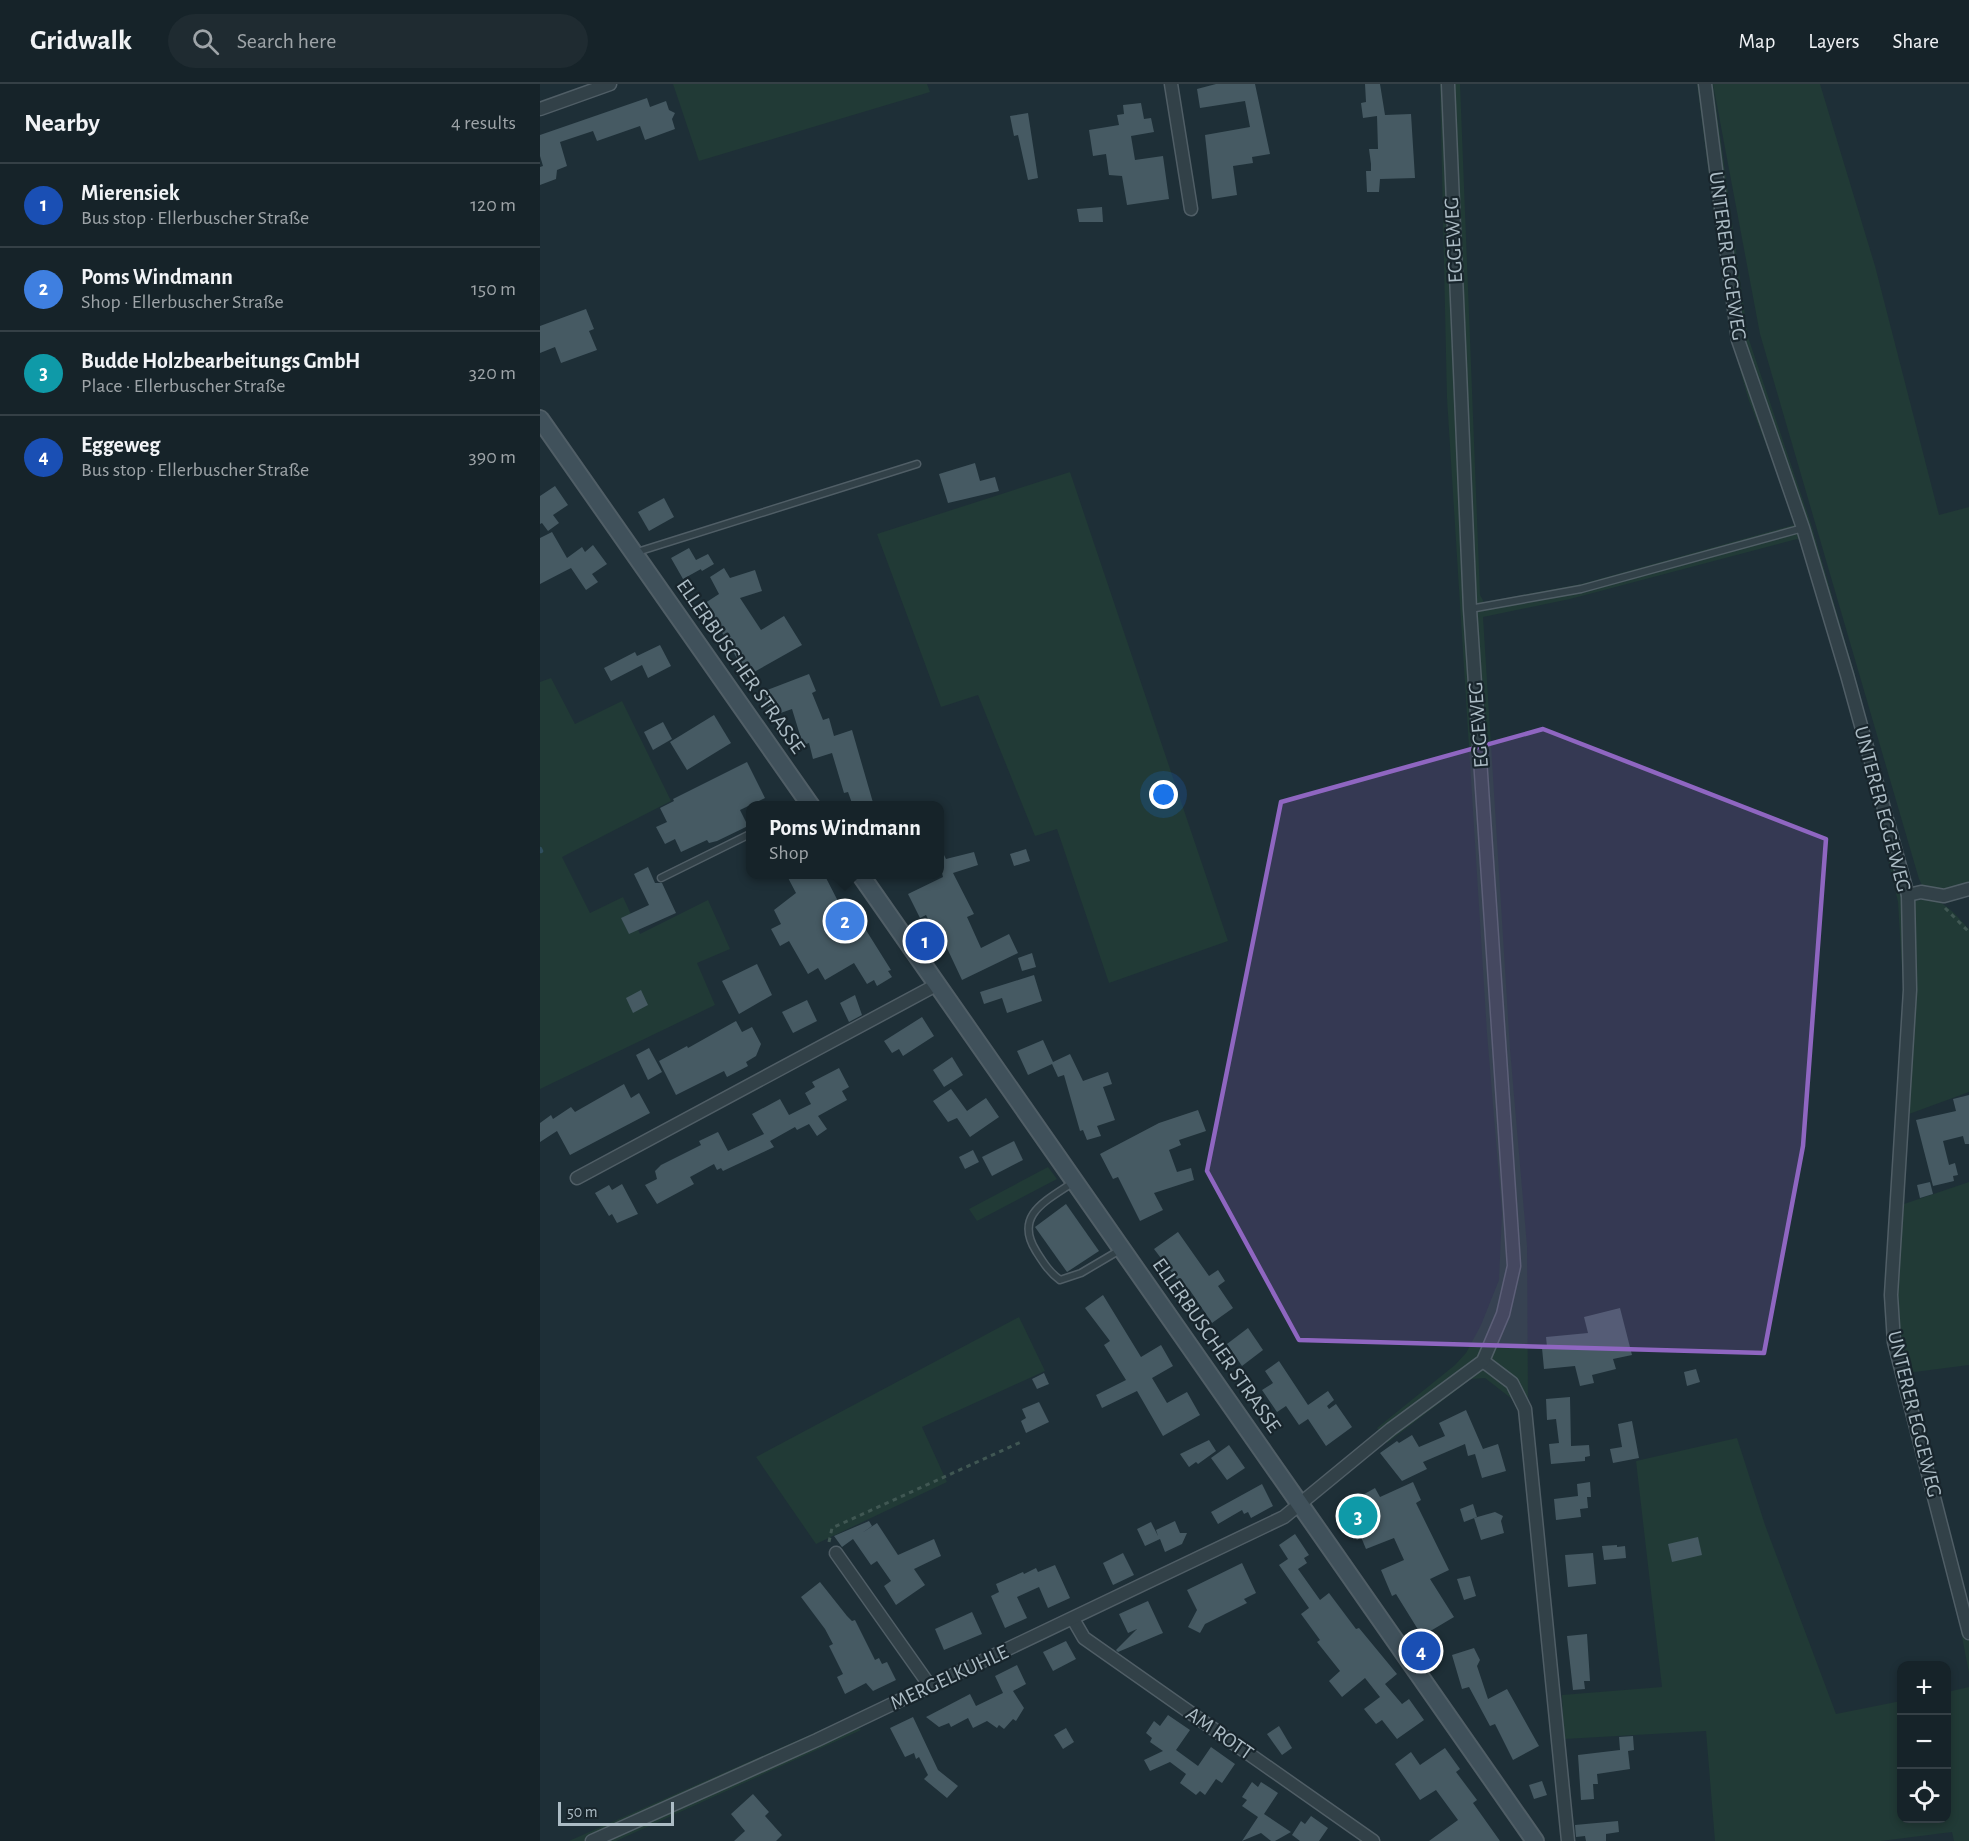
<!DOCTYPE html>
<meta charset="utf-8">
<style>
body{margin:0;font-family:"Alegreya Sans",sans-serif;background:#1f2b31;color:#f1f3f6}
.controls{position:absolute;right:18px;bottom:18px;display:grid;overflow:hidden;border-radius:12px;box-shadow:0 3px 9px #0003}
.controls button{width:54px;height:54px;display:grid;place-items:center;padding:0;border:0;border-bottom:2px solid #354046;background:#162329;color:#f1f3f6;font:30px sans-serif}
.scale{position:absolute;left:18px;bottom:15px;width:116px;box-sizing:border-box;padding-left:6px;border:3px solid #acbcc5;border-top:0;font-size:16px;line-height:21px;white-space:nowrap;color:#acbcc5;-webkit-text-stroke:4px #18252c;paint-order:stroke}
.you{position:absolute;left:624px;top:711px;width:21px;height:21px;margin:-15px;border:4px solid #fff;border-radius:50%;background:#1a73e8;box-shadow:0 0 0 9px #1a73e833}
.badge{display:grid;place-items:center;width:39px;height:39px;border-radius:50%;background:#79cefc;color:#fff;font-size:20px;font-weight:700}
.pin{position:absolute;translate:-50% -50%;border:3px solid #fff;box-shadow:0 2px 6px #0006}
.popup{position:absolute;left:206px;top:717px;width:198px;height:78px;box-sizing:border-box;display:grid;place-content:center;border-radius:12px;background:#162329;filter:drop-shadow(0 2px 4px #0005);font-size:20px;white-space:nowrap;color:#9ea4a8}
.popup b{font-size:22px;color:#f1f3f6}
.popup::after{content:'';position:absolute;left:50%;top:100%;margin-left:-12px;border:12px solid transparent;border-top-color:#162329}
.list{margin:0;padding:0;list-style:none}
h2{display:flex;justify-content:space-between;align-items:center;height:78px;margin:0;padding:0 24px;font-size:26px}
h2 small{font-size:20px;font-weight:400;color:#9ea4a8}
.list li{display:grid;grid-template-columns:39px 1fr auto;gap:18px;align-items:center;box-sizing:border-box;height:84px;padding:0 24px;border-top:2px solid #354046}
.list b{display:block;font-size:22px;white-space:nowrap}
.list p{margin:0;font-size:20px;white-space:nowrap;color:#9ea4a8}
.list em{font-size:20px;font-style:normal;color:#9ea4a8}
.icon{flex:none;width:33px;height:33px;fill:none;stroke:currentColor;stroke-width:2;stroke-linecap:round;stroke-linejoin:round}
.map{position:relative;flex:none;width:1429px;height:1757px;overflow:hidden}
header{display:flex;align-items:center;gap:36px;box-sizing:border-box;height:84px;padding:0 30px;background:#162329;border-bottom:2px solid #354046}
header strong{font-size:28px}
nav{display:flex;gap:33px;margin-inline-start:auto;font-size:21px}
.search{width:420px;height:54px;background:#1f2b31;display:flex;align-items:center;gap:15px;box-sizing:border-box;padding:0 21px;border-radius:33px;color:#9ea4a8;font-size:22px}
main{display:flex}
aside{flex:1;background:#162329}
.map>svg:first-child{display:block}
.green{fill:#213a36}
.lines{fill:none;stroke-linecap:round;stroke-linejoin:round}
.stream{stroke:#2f4e5d;stroke-width:4.5}
.building{fill:#465a63}
.lane-casing{stroke:#505e66;stroke-width:9}
.street-casing{stroke:#505e66;stroke-width:15}
.secondary-casing{stroke:#505e66;stroke-width:20}
.path{stroke:#405753;stroke-width:3;stroke-dasharray:4.5 4.5;stroke-linecap:butt}
.lane{stroke:#324148;stroke-width:6}
.street{stroke:#324148;stroke-width:12}
.secondary{stroke:#40515b;stroke-width:16}
.marked{fill:#8f66c1;fill-opacity:0.2;stroke:#8f66c1;stroke-width:4.5;stroke-linejoin:round}
.labels{text-anchor:middle;stroke-width:4.5;stroke-linejoin:round;paint-order:stroke}
.street-label{font-size:21px;fill:#acbcc5;stroke:#18252c}
</style>
<header>
<strong>Gridwalk</strong>
<div class="search"><svg class="icon" aria-label="search" viewBox="0 0 24 24"><circle cx="10" cy="10" r="6"/><path d="M15 15l6 6"/></svg>Search here</div>
<nav><a>Map</a><a>Layers</a><a>Share</a></nav>
</header>
<main>
<aside>
<h2>Nearby<small>4 results</small></h2>
<ul class="list">
<li><span class="badge" style="background:#1a4fb4">1</span><div><b>Mierensiek</b><p>Bus stop · Ellerbuscher Straße</p></div><em>120 m</em></li>
<li><span class="badge" style="background:#3f7fe0">2</span><div><b>Poms Windmann</b><p>Shop · Ellerbuscher Straße</p></div><em>150 m</em></li>
<li><span class="badge" style="background:#0f9aa8">3</span><div><b>Budde Holzbearbeitungs GmbH</b><p>Place · Ellerbuscher Straße</p></div><em>320 m</em></li>
<li><span class="badge" style="background:#1a4fb4">4</span><div><b>Eggeweg</b><p>Bus stop · Ellerbuscher Straße</p></div><em>390 m</em></li>
</ul>
</aside>
<div class="map">
<svg width="1429" height="1757" viewBox="0 0 1429 1757">
<rect width="100%" height="100%" fill="#1e2f37"/>
<g class="green">
<path d="M133,0H387L390,8L159,77Z"/>
<path d="M900,0H920L940,511L944,518L1041,500L1257,440L1208,314L1190,250L1157,0H1173L1208,253L1272,443L1314,588L1375,817C1401,810 1412,827 1429,845V1008L1369,1030L1364,1120L1429,1098V1281L1367,1289L1429,1520V1589L1412,1501L1354,1286L1348,1248L1350,1166L1363,901L1358,818L1330,696L1261,454L1030,515L943,533L970,965L987,1162L988,1320L972,1315L945,1294L931,1295L847,1359L837,1344L915,1281L926,1269L941,1241L959,1196L962,1129L947,949L907,314Z"/>
<path d="M1173,0H1280L1335,182L1399,431L1429,423V801L1410,806L1384,805L1379,795L1220,250Z"/>
<path d="M530,388L688,857L569,899L517,745L495,752L438,611L401,623L337,450Z"/>
<path d="M11,594L35,640L82,617L131,717L22,773L50,829L83,813L100,850L168,816L190,865L157,879L175,921L0,1005V598Z"/>
<path d="M508,1083L517,1095L437,1137L429,1125Z"/>
<path d="M479,1233L505,1287L382,1343L407,1398L276,1460L216,1373Z"/>
<path d="M1197,1354L1225,1441L1296,1630L1361,1617L1362,1734H1406L1407,1608L1429,1603V1757H1414L1412,1748L1341,1757H1175L1166,1647L1024,1655L1022,1611L1122,1603L1096,1377Z"/>
<path d="M308,1634L321,1646L76,1757H29Z"/>
</g>
<g class="lines">
<path class="stream" d="M0,765L1,767"/>
</g>
<g class="building">
<path d="M676,0H715L730,70L712,73L713,79L693,82L697,111L672,115L665,51L710,43L705,17L660,24L657,5Z"/>
<path d="M825,0H840L845,31L871,30L875,94L840,95L839,108H827L826,87H831V80L829,65H838L837,32L823,34L821,19L826,18Z"/>
<path d="M107,14L110,23L126,17L129,26L135,29L132,35L135,45L105,56L100,42L57,57L53,47L20,58L27,82L17,86L16,95L0,101V83L3,82L0,72V51Z"/>
<path d="M601,19L604,35L611,34L614,48L591,52L595,76L623,72L629,115L587,121L582,92L569,91L566,70L553,72L549,46L579,41L577,31L584,30L583,21Z"/>
<path d="M488,29L498,94L488,96L478,51L474,52L470,32Z"/>
<path d="M562,123L563,138H539L537,125Z"/>
<path d="M46,225L54,245L49,247L57,266L21,279L15,263L0,269V242Z"/>
<path d="M435,379L440,397L455,393L459,407L408,419L399,390Z"/>
<path d="M15,402L28,421L13,431L19,439L8,447L2,439L0,440V412Z"/>
<path d="M124,414L134,433L109,447L98,428Z"/>
<path d="M12,448L27,474L42,463L45,468L53,461L67,480L52,490L58,498L46,506L31,484L0,500V454Z"/>
<path d="M149,464L156,476L168,470L174,480L162,487L158,481L161,485L143,495L131,474Z"/>
<path d="M184,484L190,494L215,486L222,507L200,514L221,546L244,532L262,561L207,592L180,545L176,548L159,523L179,510L170,493Z"/>
<path d="M120,561L131,582L108,594L102,581L71,597L64,584L95,568L97,572Z"/>
<path d="M269,590L276,607L272,609L283,636L289,634L294,652L312,646L334,722H313L308,708L304,709L292,669L273,675L269,659L263,661L252,625L235,631L231,621L228,623L222,608Z"/>
<path d="M174,631L191,659L147,686L130,658Z"/>
<path d="M123,638L132,655L113,666L104,648Z"/>
<path d="M207,678L225,714L200,726L208,742L177,757L169,759L167,756L141,768L135,755L125,760L116,743L127,738L120,724L134,717L133,715Z"/>
<path d="M486,765L490,777L474,782L470,770Z"/>
<path d="M402,767L406,775L434,768L438,781L413,789L434,830L427,833L441,864L469,850L478,869L422,896L406,862L402,863L386,831L380,834L368,810L403,793L399,777V768Z"/>
<path d="M108,783L115,799H122L136,829L89,850L81,834L109,821L94,790Z"/>
<path d="M246,790H284L301,823L309,819L351,886L348,887L352,893L337,902L334,896L327,900L314,879L285,896L278,884L268,890L249,857L240,862L231,845L241,840L234,826L256,809Z"/>
<path d="M492,869L496,883L482,887L478,874Z"/>
<path d="M217,880L232,911L199,930L182,897Z"/>
<path d="M494,891L502,917L467,929L462,914L444,920L440,908Z"/>
<path d="M101,906L108,921L93,929L86,914Z"/>
<path d="M315,911L322,931L309,938L300,919Z"/>
<path d="M267,916L277,937L253,949L242,928Z"/>
<path d="M382,933L394,952L363,972L359,965L352,969L344,957Z"/>
<path d="M196,937L202,948L212,943L221,960L216,972L206,978L208,982L187,993L184,987L136,1011L119,977L147,962L148,964Z"/>
<path d="M503,956L513,978L530,970L543,997L568,988L572,1000L563,1003L575,1036L557,1042L561,1052L547,1056L543,1046L540,1047L524,991L518,993L512,980L488,991L477,967Z"/>
<path d="M109,964L122,988L108,996L96,971Z"/>
<path d="M412,973L423,991L404,1003L393,986Z"/>
<path d="M299,984L309,1003L302,1007L307,1016L278,1032L287,1045L277,1052L269,1040L257,1046L255,1043L230,1057L234,1063L183,1087L181,1084L177,1086L174,1080L150,1093L154,1100L117,1120L105,1101L117,1095L115,1087L121,1081L161,1061L159,1057L178,1048L188,1067L224,1050L212,1030L240,1015L249,1031L271,1020L265,1009L275,1003L272,998Z"/>
<path d="M84,1000L91,1014L99,1009L110,1029L30,1071L17,1047L0,1058V1039L11,1031L13,1035L31,1023L35,1028Z"/>
<path d="M411,1005L427,1027L446,1014L459,1033L430,1053L417,1034L408,1038L393,1017Z"/>
<path d="M1429,1011V1060H1425L1423,1052L1403,1057L1409,1081L1415,1079L1418,1091L1413,1092L1414,1097L1393,1102L1376,1036L1416,1027L1413,1015Z"/>
<path d="M658,1026L666,1047L639,1056L641,1061L629,1066L637,1088L651,1084L654,1096L614,1109L623,1126L600,1137L578,1093L573,1095L560,1070L619,1039Z"/>
<path d="M474,1057L483,1076L452,1092L442,1073Z"/>
<path d="M433,1066L439,1078L425,1085L419,1073Z"/>
<path d="M1390,1098L1393,1110L1380,1114L1377,1101Z"/>
<path d="M82,1100L98,1130L77,1139L72,1130L69,1132L55,1109L69,1101L72,1106Z"/>
<path d="M526,1120L559,1167L527,1188L495,1143Z"/>
<path d="M638,1148L669,1192L678,1186L685,1197L678,1202L693,1224L672,1239L649,1205L646,1207L614,1165Z"/>
<path d="M563,1211L601,1273L621,1261L633,1282L612,1294L627,1319L647,1308L660,1331L623,1352L597,1307L562,1324L556,1311L586,1296L564,1261L570,1257L545,1224Z"/>
<path d="M1080,1224L1092,1271L1073,1275L1076,1285L1052,1291L1054,1299L1040,1302L1035,1282L1004,1285L1002,1264L1007,1263L1006,1253L1048,1249L1044,1233Z"/>
<path d="M708,1244L723,1266L702,1282L687,1260Z"/>
<path d="M739,1277L768,1321L788,1307L794,1316L787,1322L789,1325L796,1320L812,1343L786,1362L768,1335L759,1341L746,1322L737,1328L722,1306L733,1299L725,1287Z"/>
<path d="M1156,1285L1160,1298L1147,1302L1144,1288Z"/>
<path d="M504,1289L509,1300L497,1305L492,1295Z"/>
<path d="M1030,1313L1031,1362L1049,1361L1050,1372L1045,1373V1377L1011,1380L1009,1360L1019,1359L1016,1335L1007,1336L1006,1315Z"/>
<path d="M499,1318L509,1338L486,1349L481,1337L486,1334L482,1325Z"/>
<path d="M926,1326L943,1365L958,1360L966,1387L942,1394L935,1370L928,1372L925,1360L883,1378L887,1385L862,1397L840,1369L857,1357L859,1359L872,1351L879,1363L905,1352L899,1339Z"/>
<path d="M1092,1337L1099,1374L1073,1379L1070,1365L1082,1363L1078,1340Z"/>
<path d="M669,1356L676,1367L658,1380L656,1378L649,1383L640,1370Z"/>
<path d="M689,1361L705,1384L687,1396L671,1374Z"/>
<path d="M873,1398L881,1416L876,1419L909,1486L890,1495L914,1533L882,1552L856,1510L852,1512L841,1486L864,1476L854,1454L826,1465L821,1453L817,1456L798,1425L835,1404L840,1413Z"/>
<path d="M1050,1398L1051,1413H1047L1048,1424L1040,1425L1041,1433L1016,1436L1014,1415L1038,1412L1037,1400Z"/>
<path d="M722,1400L733,1422L711,1434L708,1428L704,1430L702,1426L678,1440L671,1428Z"/>
<path d="M933,1420L937,1433L924,1438L920,1425Z"/>
<path d="M955,1428L963,1432L961,1437L964,1449L941,1456L934,1434Z"/>
<path d="M329,1437L332,1442L322,1449L337,1439L358,1471L394,1455L401,1472L374,1485L385,1501L356,1521L344,1502L351,1497L337,1477L331,1481L313,1455L302,1463L294,1452Z"/>
<path d="M635,1437L640,1449H647L642,1460L625,1468L620,1455L605,1462L597,1445L611,1438L618,1452L616,1446Z"/>
<path d="M755,1450L769,1471L764,1474L767,1479L758,1485L780,1516L789,1509L816,1545L819,1544L857,1590L845,1600L862,1620L869,1615L884,1636L857,1655L842,1636L836,1640L824,1625L840,1613L825,1594L802,1613L789,1597L800,1587L777,1558L780,1556L761,1530L769,1524L739,1481L748,1475L739,1461Z"/>
<path d="M1158,1453L1162,1471L1132,1478L1128,1460Z"/>
<path d="M1077,1461V1463L1085,1462L1086,1474L1064,1476L1062,1462Z"/>
<path d="M583,1469L594,1491L573,1501L563,1479Z"/>
<path d="M1053,1469L1056,1500L1028,1503L1025,1471Z"/>
<path d="M702,1479L716,1509L704,1515L707,1519L665,1540L660,1549L648,1543L657,1526L647,1506Z"/>
<path d="M515,1481L530,1514L508,1524L499,1503L477,1513L487,1534L465,1544L451,1512L459,1508L456,1500L483,1488L484,1490L496,1484L498,1488Z"/>
<path d="M930,1492L936,1512L924,1516L917,1495Z"/>
<path d="M280,1498L307,1532L312,1537L315,1536L335,1576L339,1574L342,1580L347,1578L356,1596L333,1607L326,1599L305,1610L297,1593L303,1590L289,1562L293,1560L285,1545L261,1513Z"/>
<path d="M608,1517L623,1549L578,1568L576,1566L597,1545L588,1549L579,1530Z"/>
<path d="M432,1528L442,1550L404,1566L395,1545Z"/>
<path d="M1047,1550L1050,1597H1044L1045,1605L1033,1606L1027,1552Z"/>
<path d="M526,1557L536,1575L513,1587L503,1568Z"/>
<path d="M934,1564L940,1576L937,1582L948,1615L967,1605L999,1662L973,1676L955,1640L950,1642L929,1603L922,1605L912,1571Z"/>
<path d="M477,1581L486,1600L473,1607L484,1624L476,1637L473,1635L464,1645L459,1641L457,1644L447,1637L433,1644L428,1634L411,1643L409,1639L399,1643L386,1633L430,1610L436,1622L463,1609L455,1592Z"/>
<path d="M628,1631L650,1646L636,1666L658,1682L671,1663L695,1680L682,1699L676,1695L665,1711L660,1707L656,1711L640,1699L646,1690L630,1678L610,1687L604,1676L623,1667L610,1658L612,1654L606,1649L614,1637L620,1642Z"/>
<path d="M373,1633L398,1686L418,1702L407,1714L384,1695L388,1691L379,1673L376,1675L374,1669L365,1673L350,1644Z"/>
<path d="M739,1642L752,1664L742,1671L727,1650Z"/>
<path d="M526,1644L534,1658L523,1665L514,1651Z"/>
<path d="M1093,1652L1094,1666L1088,1667L1090,1685L1057,1690L1058,1700H1053L1054,1715L1041,1716L1038,1671L1080,1666L1079,1653Z"/>
<path d="M905,1664L920,1685L916,1688L937,1716L933,1719L960,1757H889L918,1736L896,1706L880,1716L855,1680L871,1668L880,1681Z"/>
<path d="M1002,1697L1007,1711L994,1715L989,1701Z"/>
<path d="M712,1698L718,1703L721,1698L738,1709L724,1730L751,1748L735,1757H731L721,1749L702,1757L718,1733L702,1722L707,1716L702,1713Z"/>
<path d="M213,1710L229,1728L225,1732L242,1751L236,1757H194L205,1747L191,1730Z"/>
<path d="M771,1732L788,1744L779,1757H760L752,1751L761,1737L765,1740Z"/>
<path d="M1078,1737L1079,1748L1066,1750V1757H1046L1045,1752L1036,1753L1035,1741Z"/>
</g>
<g class="lines">
<g class="lane-casing">
<g id="lane">
<path d="M94,469L377,380"/>
<path d="M930,525L1041,505L1263,444"/>
<path d="M121,794L210,750"/>
<path d="M535,1097C508,1116 473,1130 496,1167C503,1178 509,1188 520,1196L541,1189L580,1166"/>
</g>
</g>
<g class="street-casing">
<g id="street">
<path d="M631,0L651,125"/>
<path d="M1165,0L1198,256L1263,444L1307,591L1368,811L1370,906L1351,1211L1354,1258L1429,1549"/>
<path d="M0,25L70,0"/>
<path d="M1368,811L1381,808L1404,812L1429,805"/>
<path d="M37,1094L398,900"/>
<path d="M943,1277L972,1299L985,1325L1028,1757"/>
<path d="M296,1469L390,1602"/>
<path d="M533,1535L544,1554L833,1757"/>
<path d="M52,1757L277,1656L744,1433L851,1345L943,1277L963,1230L974,1182L930,525L908,0"/>
</g>
</g>
<g class="secondary-casing">
<g id="secondary">
<path d="M0,335L271,722"/>
<path d="M320,790L995,1757"/>
</g>
</g>
<g class="path">
<path d="M1405,824L1429,848"/>
<path d="M289,1458L292,1444L481,1358"/>
</g>
<use href="#lane" class="lane"/>
<use href="#street" class="street"/>
<use href="#secondary" class="secondary"/>
</g>
<path class="marked" d="M1003,645L1286,755L1263,1062L1224,1269L759,1256L667,1087L741,718Z"/>
<g class="labels">
<g class="street-label">
<text transform="translate(913 156) rotate(-93)" y="7">EGGEWEG</text>
<text transform="translate(1188 172) rotate(82)" y="7">UNTERER EGGEWEG</text>
<text transform="translate(201 582) rotate(55)" y="7">ELLERBUSCHER STRASSE</text>
<text transform="translate(938 641) rotate(-94)" y="7">EGGEWEG</text>
<text transform="translate(1343 725) rotate(75)" y="7">UNTERER EGGEWEG</text>
<text transform="translate(677 1261) rotate(55)" y="7">ELLERBUSCHER STRASSE</text>
<text transform="translate(1375 1330) rotate(76)" y="7">UNTERER EGGEWEG</text>
<text transform="translate(409 1593) rotate(-25)" y="7">MERGELKUHLE</text>
<text transform="translate(680 1649) rotate(35)" y="7">AM ROTT</text>
</g>
</g>
</svg>
<div class="controls">
<button>+</button>
<button>−</button>
<button><svg class="icon" aria-label="locate" viewBox="0 0 24 24"><circle cx="12" cy="12" r="6"/><path d="M12 2v4M12 18v4M2 12h4M18 12h4"/></svg></button>
</div>
<div class="scale">50 m</div>
<div class="you"></div>
<div class="pin badge" style="left:385px;top:857px;background:#1a4fb4">1</div>
<div class="pin badge" style="left:305px;top:837px;background:#3f7fe0">2</div>
<div class="popup"><b>Poms Windmann</b>Shop</div>
<div class="pin badge" style="left:818px;top:1432px;background:#0f9aa8">3</div>
<div class="pin badge" style="left:881px;top:1567px;background:#1a4fb4">4</div>
</div>
</main>
